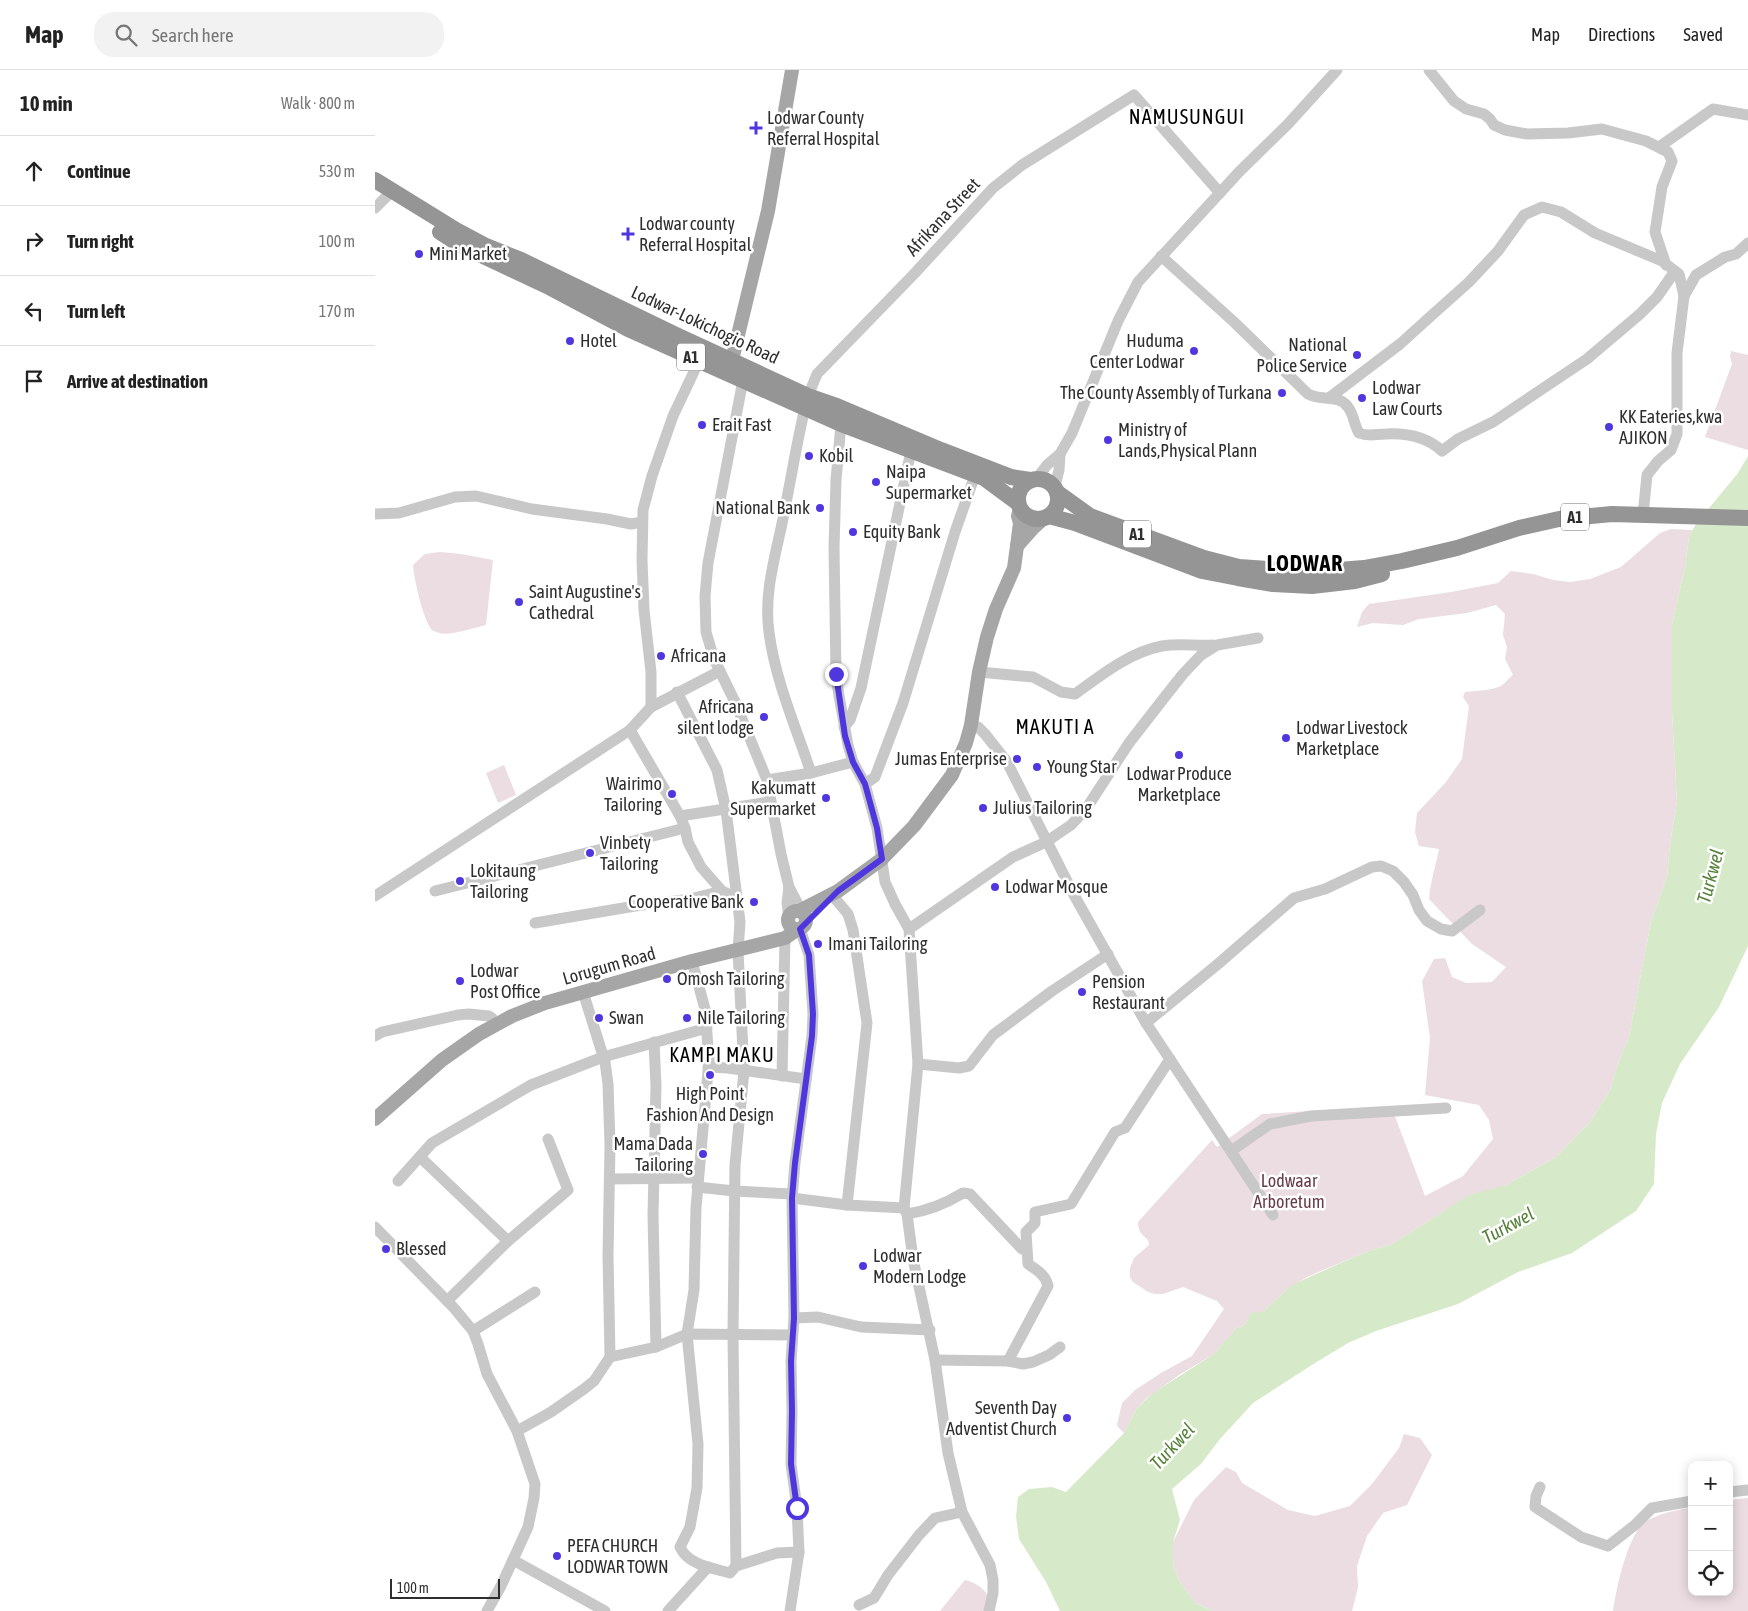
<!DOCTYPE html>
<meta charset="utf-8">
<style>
body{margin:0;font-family:"Asap Condensed",sans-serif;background:#f2f2f2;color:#222}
.controls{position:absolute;right:15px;bottom:15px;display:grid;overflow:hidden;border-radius:10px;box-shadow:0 2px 12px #0003}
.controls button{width:45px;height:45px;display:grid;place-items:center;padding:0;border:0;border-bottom:1px solid #e0e0e0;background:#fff;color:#222;font:25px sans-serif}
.scale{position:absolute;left:15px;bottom:12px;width:110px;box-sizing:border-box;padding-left:5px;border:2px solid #2e2e2e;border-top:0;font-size:14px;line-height:18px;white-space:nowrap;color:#2e2e2e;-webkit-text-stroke:4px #fff;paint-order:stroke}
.stop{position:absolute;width:15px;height:15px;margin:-11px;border:4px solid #4f37df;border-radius:50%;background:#fff}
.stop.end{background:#4f37df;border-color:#fff;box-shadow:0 1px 5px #0008}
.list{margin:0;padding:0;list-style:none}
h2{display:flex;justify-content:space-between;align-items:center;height:65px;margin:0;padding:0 20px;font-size:21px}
h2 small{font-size:16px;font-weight:400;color:#767676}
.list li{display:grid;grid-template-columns:32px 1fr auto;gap:15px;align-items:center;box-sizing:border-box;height:70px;padding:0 20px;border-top:1px solid #e0e0e0}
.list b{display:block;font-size:19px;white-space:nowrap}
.list em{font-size:16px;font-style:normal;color:#767676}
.icon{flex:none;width:28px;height:28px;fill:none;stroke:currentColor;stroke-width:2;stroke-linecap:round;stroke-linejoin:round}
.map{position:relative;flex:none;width:1373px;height:1541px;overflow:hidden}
header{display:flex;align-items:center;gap:30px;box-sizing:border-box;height:70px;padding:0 25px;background:#fff;border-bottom:1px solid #e0e0e0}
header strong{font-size:24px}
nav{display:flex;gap:28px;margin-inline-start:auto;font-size:18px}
.search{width:350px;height:45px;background:#f2f2f2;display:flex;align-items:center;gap:12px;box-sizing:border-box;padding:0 18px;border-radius:20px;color:#767676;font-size:19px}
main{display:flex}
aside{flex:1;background:#fff}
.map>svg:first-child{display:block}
.green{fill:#ebdde1}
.water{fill:#d6eac9}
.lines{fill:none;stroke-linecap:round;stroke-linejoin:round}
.minor{stroke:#c8c8c8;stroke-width:11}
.major{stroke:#a6a6a6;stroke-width:14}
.highway{stroke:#959595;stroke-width:16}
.route{stroke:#4f37df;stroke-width:6}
.poi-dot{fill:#4f37df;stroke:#fff;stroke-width:2}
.labels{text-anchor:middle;stroke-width:5;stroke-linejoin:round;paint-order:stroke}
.shield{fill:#fff;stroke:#6d6d6d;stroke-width:1}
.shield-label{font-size:16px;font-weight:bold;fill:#2e2e2e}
.poi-label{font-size:18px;fill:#2e2e2e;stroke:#fff;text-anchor:start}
.street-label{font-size:18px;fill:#2e2e2e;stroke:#fff}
.park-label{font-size:18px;fill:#693d48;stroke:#fff}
.water-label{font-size:19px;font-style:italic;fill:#56823a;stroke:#fff}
.quarter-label{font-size:20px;letter-spacing:1px;fill:#000;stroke:#fff}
.district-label{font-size:22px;font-weight:bold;letter-spacing:1px;fill:#000;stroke:#fff}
</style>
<header>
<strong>Map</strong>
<div class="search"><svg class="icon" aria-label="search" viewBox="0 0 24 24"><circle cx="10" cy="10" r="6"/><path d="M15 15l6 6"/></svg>Search here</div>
<nav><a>Map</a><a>Directions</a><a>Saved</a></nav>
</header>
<main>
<aside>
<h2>10 min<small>Walk · 800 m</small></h2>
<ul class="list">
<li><svg class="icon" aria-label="ahead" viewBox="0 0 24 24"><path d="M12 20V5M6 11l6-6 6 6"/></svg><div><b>Continue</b></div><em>530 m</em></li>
<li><svg class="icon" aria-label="right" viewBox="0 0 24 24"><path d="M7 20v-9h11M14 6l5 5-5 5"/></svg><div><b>Turn right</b></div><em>100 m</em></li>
<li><svg class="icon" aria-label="left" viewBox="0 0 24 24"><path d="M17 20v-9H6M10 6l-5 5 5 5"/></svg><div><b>Turn left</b></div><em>170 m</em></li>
<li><svg class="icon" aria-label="arrive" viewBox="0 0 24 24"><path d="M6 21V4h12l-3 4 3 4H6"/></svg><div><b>Arrive at destination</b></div></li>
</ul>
</aside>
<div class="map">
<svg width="1373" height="1541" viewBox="0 0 1373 1541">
<rect width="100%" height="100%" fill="#fff"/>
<g class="green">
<path d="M1356,281L1373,285V380L1330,367L1357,294L1355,286Z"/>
<path d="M1296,459L1318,460L1314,466L1310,497L1297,554V641L1302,732L1295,774L1292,807L1276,851L1254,967L1244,991L1235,1020L1215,1052L1181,1087L1131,1115L1069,1141L1017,1174L988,1183L932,1207L912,1219L889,1241L883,1243L873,1250L868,1256L861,1258L839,1284L804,1305L772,1328L762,1338L749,1363L743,1357L742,1355L747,1333L760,1320L786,1303L817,1286L849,1239L842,1231L808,1217L788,1224H780L773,1222L758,1212L755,1207V1198L759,1188L774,1175L773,1170C766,1164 763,1161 763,1152L837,1070L842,1077L887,1044L1016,1036L1050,1126L1088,1106L1118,1069L1114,1050L1104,1035L1050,1025L1055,968L1047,911L1059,889L1070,888L1077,907L1091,913L1117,912L1131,897L1097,874L1054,829C1055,812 1061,796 1064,779L1044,776L1040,762L1042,743L1071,712L1087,689L1094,636L1088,627L1090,622C1100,621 1118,620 1126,616C1130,613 1134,608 1138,605L1130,589L1132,577L1128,565L1130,544L1121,535L1092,543L1044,549L1028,555L998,553L982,557L987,542L994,534L1076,522L1123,513L1136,501L1158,504L1178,510L1195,512L1215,509L1246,497L1285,463Z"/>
<path d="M65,482L86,484L118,490L111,555C99,558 75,566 64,563C63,563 57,560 57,560C48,550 39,509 38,495L50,484Z"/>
<path d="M129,695L141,725L123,733L111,703Z"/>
<path d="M1029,1364L1045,1368L1057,1385L1032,1435L1008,1443L992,1466L982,1496L983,1517L977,1541H838L820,1533L803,1509L798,1493V1472L819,1430L851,1397L861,1402L867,1413L913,1440L940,1446L975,1436L997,1414L1024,1378Z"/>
<path d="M1373,1428V1541H1238C1241,1520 1252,1467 1269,1453C1280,1444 1303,1440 1317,1437V1522H1354V1430Z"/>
<path d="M590,1510C600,1512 615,1521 614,1533C614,1536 612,1538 611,1541H565Z"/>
</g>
<path class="water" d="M1373,386V876L1344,937L1305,994L1287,1033L1281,1064L1279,1114L1261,1141L1197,1183L1143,1202L1083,1234L1001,1261L973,1273L940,1293L878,1333L845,1369L826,1394L797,1419L805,1450L798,1472V1493L803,1509L820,1533L838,1541H685L671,1512L644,1469L641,1446L643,1427L654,1419L677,1417L691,1422L749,1363L762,1338L778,1323L839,1284L861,1258L868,1256L873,1250L875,1243L889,1241L912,1219L921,1213L988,1183L1017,1174L1094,1125L1131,1115L1181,1087L1215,1052L1235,1020L1244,991L1254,967L1276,851L1292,807L1295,774L1302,732L1297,641V554L1310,497L1314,466L1321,454L1363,403Z"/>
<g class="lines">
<g class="minor">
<path d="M1054,0L1079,31L1091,39L1109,44L1115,49L1119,55L1130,60L1152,64L1193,63L1227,59L1271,71L1293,82L1297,91L1287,117L1280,162L1291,195"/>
<path d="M1284,77L1338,39L1373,45"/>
<path d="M0,138L12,126"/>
<path d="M786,186L859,252L933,324C945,331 964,324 973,337C979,345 979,355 984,363C994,367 1001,364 1011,364C1031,363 1052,367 1067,381L1083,369L1118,352L1212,289L1265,244L1282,227L1300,201"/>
<path d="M1309,226L1321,205L1350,187L1361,184L1373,173"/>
<path d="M368,310L333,493L330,526L331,562L339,589L360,632L392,710L406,784L414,817L426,840"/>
<path d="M433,326L442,304L539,204L618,118L647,95L759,25L845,123"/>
<path d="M954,328L1025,274L1056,246L1094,212L1123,181L1149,145L1167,137L1186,142L1220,163L1287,191L1304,204L1309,226L1302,283V364L1296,380L1283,391L1272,405L1268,445"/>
<path d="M430,338C422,371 417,404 410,438C403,479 388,519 394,562C400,610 421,657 436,703"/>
<path d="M466,354L461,410L459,478L461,604L464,626L473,675L478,692L490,714L502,758L510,812L520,834L534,859L543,994L529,1138L532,1144L538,1189L560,1290L573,1383L587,1442L615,1495L618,1510V1523L614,1541"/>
<path d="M662,408L672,395L685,384L697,363L743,251L763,212L864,102L913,54L962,0"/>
<path d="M680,416L684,400L685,384"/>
<path d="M0,444L24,443L80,427L101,426L157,439L232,449L256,454L267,452"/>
<path d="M604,602L658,607L686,622L700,624C726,605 755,582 787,576C804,573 821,576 837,575"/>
<path d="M302,622L342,700L351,740L362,828"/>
<path d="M276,637V602L269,540L267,490L268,440L277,406L298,346L324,291"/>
<path d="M596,655L603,657L610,664L632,692L699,825L771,953L898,1145"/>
<path d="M469,657L475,650L486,618L536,381"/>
<path d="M255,660L305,746L310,758L313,772L326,797L347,821L362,828L365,852L363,881L369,1001L360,1095L358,1265L361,1496"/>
<path d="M392,710L436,703L478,692"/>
<path d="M490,714L500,707L528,633L580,462L600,405"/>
<path d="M305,746L395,732"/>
<path d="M414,817L412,833L414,847"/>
<path d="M60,821L310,758"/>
<path d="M0,826L255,660L276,637L345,601"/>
<path d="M458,826L473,844L478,860L492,953L472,1135"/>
<path d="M160,853L260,836L315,829L347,821"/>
<path d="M534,859L638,787L671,772L696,755L711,739L754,673L789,628L808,604L826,585L842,575L883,568"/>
<path d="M317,891L330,939L334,990L321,1138L319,1220L312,1264L323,1374L322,1418L315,1457L305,1477C313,1495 337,1498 355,1503L361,1496L402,1483L424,1482"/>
<path d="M771,953L843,894L919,828L950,819L997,797L1006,796L1018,801L1029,812L1038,825L1044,840L1052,851L1066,859L1077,861L1105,840"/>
<path d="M0,966L7,962L83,945L94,944L114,946L117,948L121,954"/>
<path d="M279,972L281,1016L278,1145L281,1277"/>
<path d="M543,994L584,998L594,996L618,965L677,921L733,884"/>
<path d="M333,997L353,998L431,1009"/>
<path d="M407,1006L410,868"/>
<path d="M856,1081L895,1054L936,1046L1071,1038"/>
<path d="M45,1087L133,1171"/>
<path d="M235,1109L323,1108"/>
<path d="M23,1111L57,1073L156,1015L228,987L332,958"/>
<path d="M322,1117L359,1121L417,1124"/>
<path d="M417,1128L472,1135L529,1138"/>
<path d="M532,1144C552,1141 570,1134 588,1123L595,1124L647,1179"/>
<path d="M0,1157L79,1238L98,1261L103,1274L112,1304L142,1361L160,1414L159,1428L153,1457L126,1516L112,1541"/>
<path d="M72,1231L133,1171L193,1120L173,1069"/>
<path d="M419,1248L443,1247L486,1257L555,1260"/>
<path d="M98,1261L160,1222"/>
<path d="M235,1287L281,1277L312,1264L417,1265"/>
<path d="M560,1290L633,1291L648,1294L658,1292L674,1285L685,1277"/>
<path d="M633,1291L673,1216C671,1205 662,1200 653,1194L651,1162L660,1153V1142L696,1134L740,1062L750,1058L795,989"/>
<path d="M142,1361L176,1342L209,1319L219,1311L235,1287L233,1186L235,1075L233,1014L230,992L208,922"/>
<path d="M1165,1417L1161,1426L1160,1437L1206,1467L1233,1476L1260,1455L1277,1438L1317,1431"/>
<path d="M1354,1422L1373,1420"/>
<path d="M138,1490L230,1541"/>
<path d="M484,1535L499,1528L513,1505L544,1465L560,1448L587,1442"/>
<path d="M293,1541L333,1497"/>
<path d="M415,1541L424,1482L422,1438L416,1394L417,1341L416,1291L419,1248L417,1128L420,1093L437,966L438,944L434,885L425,859"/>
</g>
<g class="major">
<path d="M357,290L393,141L417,0"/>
<path d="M642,476L658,458L668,449"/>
<path d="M426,840L463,821L507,789L539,756L577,705L591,673L596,655L604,602L612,567L621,539L639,498L642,476L645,453L643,446L645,439"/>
<circle cx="422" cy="850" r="9"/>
<path d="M0,1049L67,990L104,964L137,946L170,933L317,891L410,868L423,859"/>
</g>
<g class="highway">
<path d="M0,110L81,160L111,176L146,190L301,265L433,326L462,336L566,380L636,407L655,410"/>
<path d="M65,162L85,175L172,216L253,259L466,354L609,408L643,433"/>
<circle cx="663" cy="429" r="20"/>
<path d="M683,423L715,446L829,488L864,497L938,502L989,498L1027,491L1082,478L1144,458L1184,449L1237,444L1373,448"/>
<path d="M674,446L700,453L827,501L863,508L898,514L937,516L980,511L1007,504"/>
</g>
</g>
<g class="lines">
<path class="route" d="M422,1438L416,1394L417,1341L416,1291L419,1248L417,1128L420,1093L437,966L438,944L434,885L425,859L463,821L507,789L502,758L490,714L478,692L470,666L461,604"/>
</g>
<g class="poi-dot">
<path d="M378.5 50.5h5v5h5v5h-5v5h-5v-5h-5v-5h5z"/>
<path d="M250.5 156.5h5v5h5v5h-5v5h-5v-5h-5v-5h5z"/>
<circle cx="44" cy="184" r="5"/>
<circle cx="195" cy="271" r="5"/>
<circle cx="819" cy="281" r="5"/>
<circle cx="982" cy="285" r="5"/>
<circle cx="907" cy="323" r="5"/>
<circle cx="987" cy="328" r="5"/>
<circle cx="327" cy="355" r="5"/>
<circle cx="1234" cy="357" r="5"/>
<circle cx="733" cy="370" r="5"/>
<circle cx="434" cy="386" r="5"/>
<circle cx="501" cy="412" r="5"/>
<circle cx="445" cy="438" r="5"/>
<circle cx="478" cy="462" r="5"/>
<circle cx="144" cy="532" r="5"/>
<circle cx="286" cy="586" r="5"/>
<circle cx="389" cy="647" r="5"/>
<circle cx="911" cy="668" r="5"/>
<circle cx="804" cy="685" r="5"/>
<circle cx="642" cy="689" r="5"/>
<circle cx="662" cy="697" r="5"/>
<circle cx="297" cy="724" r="5"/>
<circle cx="451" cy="728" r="5"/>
<circle cx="608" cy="738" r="5"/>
<circle cx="215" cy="783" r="5"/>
<circle cx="85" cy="811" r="5"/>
<circle cx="620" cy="817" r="5"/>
<circle cx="379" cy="832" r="5"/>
<circle cx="443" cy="874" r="5"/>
<circle cx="292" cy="909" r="5"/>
<circle cx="85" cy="911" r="5"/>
<circle cx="707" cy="922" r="5"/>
<circle cx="224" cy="948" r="5"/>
<circle cx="312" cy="948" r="5"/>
<circle cx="335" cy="1005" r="5"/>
<circle cx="328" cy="1084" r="5"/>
<circle cx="11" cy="1179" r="5"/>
<circle cx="488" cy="1196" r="5"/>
<circle cx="692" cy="1348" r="5"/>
<circle cx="182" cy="1486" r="5"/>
</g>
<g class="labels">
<g class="shield">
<rect x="302" y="273.5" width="28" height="27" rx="4"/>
<rect x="1186" y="433.5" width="28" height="27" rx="4"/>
<rect x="748" y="450.5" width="28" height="27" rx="4"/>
</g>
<g class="shield-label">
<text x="316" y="293">A1</text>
<text x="1200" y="453">A1</text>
<text x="762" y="470">A1</text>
</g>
<g class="poi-label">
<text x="392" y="54">Lodwar County<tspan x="392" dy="21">Referral Hospital</tspan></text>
<text x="264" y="160">Lodwar county<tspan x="264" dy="21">Referral Hospital</tspan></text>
<text x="54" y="190">Mini Market</text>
<text x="205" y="277">Hotel</text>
<text x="809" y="277" text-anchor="end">Huduma<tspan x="809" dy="21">Center Lodwar</tspan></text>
<text x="972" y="281" text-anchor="end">National<tspan x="972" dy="21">Police Service</tspan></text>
<text x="997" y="324">Lodwar<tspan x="997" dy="21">Law Courts</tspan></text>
<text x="897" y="329" text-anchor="end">The County Assembly of Turkana</text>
<text x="1244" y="353">KK Eateries,kwa<tspan x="1244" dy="21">AJIKON</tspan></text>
<text x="337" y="361">Erait Fast</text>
<text x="743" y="366">Ministry of<tspan x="743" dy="21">Lands,Physical Plann</tspan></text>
<text x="444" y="392">Kobil</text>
<text x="511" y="408">Naipa<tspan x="511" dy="21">Supermarket</tspan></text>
<text x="435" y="444" text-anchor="end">National Bank</text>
<text x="488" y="468">Equity Bank</text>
<text x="154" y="528">Saint Augustine's<tspan x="154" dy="21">Cathedral</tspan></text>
<text x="296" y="592">Africana</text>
<text x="379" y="643" text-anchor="end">Africana<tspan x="379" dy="21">silent lodge</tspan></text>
<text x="921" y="664">Lodwar Livestock<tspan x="921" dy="21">Marketplace</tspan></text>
<text x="632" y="695" text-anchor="end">Jumas Enterprise</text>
<text x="672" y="703">Young Star</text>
<text x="804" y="710" text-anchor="middle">Lodwar Produce<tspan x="804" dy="21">Marketplace</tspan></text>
<text x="287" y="720" text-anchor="end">Wairimo<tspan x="287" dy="21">Tailoring</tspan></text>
<text x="441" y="724" text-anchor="end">Kakumatt<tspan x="441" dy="21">Supermarket</tspan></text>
<text x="618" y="744">Julius Tailoring</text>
<text x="225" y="779">Vinbety<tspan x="225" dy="21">Tailoring</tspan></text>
<text x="95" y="807">Lokitaung<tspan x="95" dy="21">Tailoring</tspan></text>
<text x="630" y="823">Lodwar Mosque</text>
<text x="369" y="838" text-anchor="end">Cooperative Bank</text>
<text x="453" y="880">Imani Tailoring</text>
<text x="95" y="907">Lodwar<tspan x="95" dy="21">Post Office</tspan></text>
<text x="302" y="915">Omosh Tailoring</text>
<text x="717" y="918">Pension<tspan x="717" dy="21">Restaurant</tspan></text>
<text x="234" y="954">Swan</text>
<text x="322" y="954">Nile Tailoring</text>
<text x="335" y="1030" text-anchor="middle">High Point<tspan x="335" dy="21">Fashion And Design</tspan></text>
<text x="318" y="1080" text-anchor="end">Mama Dada<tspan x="318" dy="21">Tailoring</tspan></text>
<text x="21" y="1185">Blessed</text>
<text x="498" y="1192">Lodwar<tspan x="498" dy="21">Modern Lodge</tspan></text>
<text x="682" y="1344" text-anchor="end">Seventh Day<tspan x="682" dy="21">Adventist Church</tspan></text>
<text x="192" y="1482">PEFA CHURCH<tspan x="192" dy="21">LODWAR TOWN</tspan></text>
</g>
<g class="street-label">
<text transform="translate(568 147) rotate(-47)" y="6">Afrikana Street</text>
<text transform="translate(330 255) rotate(25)" y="6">Lodwar-Lokichogio Road</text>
<text transform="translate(234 896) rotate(-16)" y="6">Lorugum Road</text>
</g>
<g class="park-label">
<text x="914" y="1117">Lodwaar<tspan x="914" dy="21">Arboretum</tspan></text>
</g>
<g class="water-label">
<text transform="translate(1335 806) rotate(-75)" y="7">Turkwel</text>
<text transform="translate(1133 1155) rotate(-28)" y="7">Turkwel</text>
<text transform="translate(797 1376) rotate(-47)" y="7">Turkwel</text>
</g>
<g class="quarter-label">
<text x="812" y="54">NAMUSUNGUI</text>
<text x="680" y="664">MAKUTI A</text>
<text x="347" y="992">KAMPI MAKU</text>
</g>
<g class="district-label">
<text x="930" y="501">LODWAR</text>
</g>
</g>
</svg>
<div class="controls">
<button>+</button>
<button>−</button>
<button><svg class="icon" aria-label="locate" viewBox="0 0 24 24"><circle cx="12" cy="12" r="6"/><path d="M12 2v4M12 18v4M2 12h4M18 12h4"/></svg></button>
</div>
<div class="scale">100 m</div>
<div class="stop" style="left:422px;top:1438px"></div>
<div class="stop end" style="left:461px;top:604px"></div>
</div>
</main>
